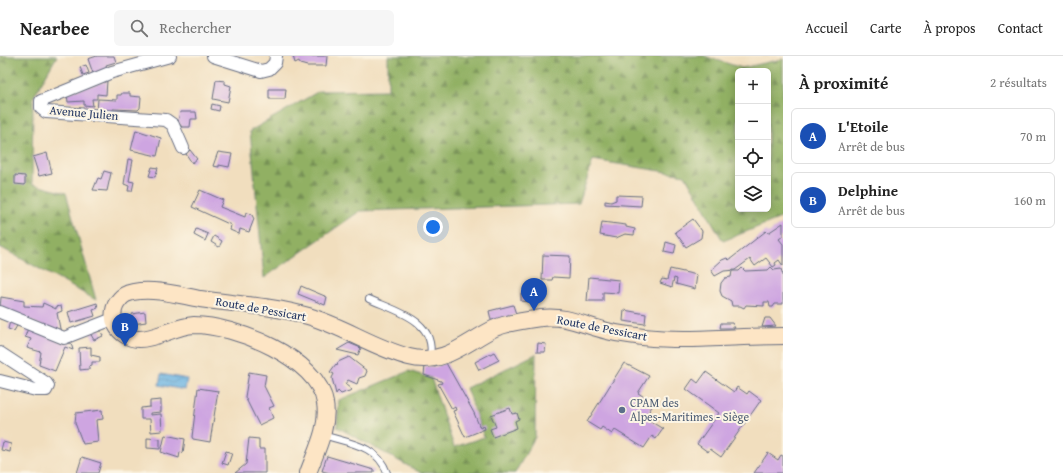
<!DOCTYPE html>
<html lang="fr">
<meta charset="utf-8">
<style>
body{margin:0;font-family:"Gentium Book Plus",serif;background:#f6f6f6;color:#222}
.controls{position:absolute;right:12px;top:12px;display:grid;overflow:hidden;border-radius:6px;box-shadow:0 2px 10px #0003}
.controls button{width:36px;height:36px;display:grid;place-items:center;padding:0;border:0;border-bottom:1px solid #e0e0e0;background:#fff;color:#222;font:20px sans-serif}
.you{position:absolute;left:433px;top:171px;width:14px;height:14px;margin:-10px;border:3px solid #fff;border-radius:50%;background:#1a73e8;box-shadow:0 0 0 6px #1a73e833}
.badge{display:grid;place-items:center;width:26px;height:26px;border-radius:50%;background:#d1495b;color:#fff;font-size:13px;font-weight:700}
.pin{position:absolute;translate:-50% -33px;filter:drop-shadow(0 1px 2px #0008)}
.pin::after{content:'';position:absolute;top:21px;width:14px;height:12px;background:inherit;clip-path:polygon(0 0,100% 0,50% 100%)}
.list{margin:0;padding:0;list-style:none}
h2{display:flex;justify-content:space-between;align-items:center;height:52px;margin:0;padding:0 16px;font-size:17px}
h2 small{font-size:13px;font-weight:400;color:#767676}
.list li{display:grid;grid-template-columns:26px 1fr auto;gap:12px;align-items:center;box-sizing:border-box;height:56px;margin:0 8px 8px;padding:0 8px;border:1px solid #e0e0e0;border-radius:6px}
.list b{display:block;font-size:15px;white-space:nowrap}
.list p{margin:0;font-size:13px;white-space:nowrap;color:#767676}
.list em{font-size:13px;font-style:normal;color:#767676}
.icon{flex:none;width:22px;height:22px;fill:none;stroke:currentColor;stroke-width:2;stroke-linecap:round;stroke-linejoin:round}
.map{position:relative;flex:none;width:783px;height:417px;overflow:hidden}
header{display:flex;align-items:center;gap:24px;box-sizing:border-box;height:56px;padding:0 20px;background:#fff;border-bottom:1px solid #e0e0e0}
header strong{font-size:19px}
nav{display:flex;gap:22px;margin-inline-start:auto;font-size:14px}
.search{width:280px;height:36px;background:#f6f6f6;display:flex;align-items:center;gap:10px;box-sizing:border-box;padding:0 14px;border-radius:6px;color:#767676;font-size:15px}
main{display:flex}
aside{flex:1;background:#fff}
.map>svg:first-child{display:block}
.forest{fill:url(#forest-firs);stroke:#567060;fill-rule:evenodd}
.water{fill:url(#water-waves);stroke:#4271a0}
.building{fill:#cea5e1}
.lines{fill:none;stroke-linecap:round;stroke-linejoin:round}
.lane-casing{stroke:#666c80;stroke-width:8}
.street-casing{stroke:#666c80;stroke-width:14}
.secondary-casing{stroke:#666c80;stroke-width:18}
.lane{stroke:#fff;stroke-width:6}
.street{stroke:#fff;stroke-width:12}
.secondary{stroke:#fde5c5;stroke-width:16}
.service-dot{fill:#5c6f8a;stroke:#fcf5e5;stroke-width:1.5}
.labels{text-anchor:middle;stroke-width:4;stroke-linejoin:round;paint-order:stroke}
.street-label{font-size:12px;fill:#1b2f5e;stroke:#fcf5e5}
.service-label{font-size:12px;fill:#4e5e75;stroke:#fcf5e5;text-anchor:start}
</style>
<header>
<strong>Nearbee</strong>
<div class="search"><svg class="icon" aria-label="search" viewBox="0 0 24 24"><circle cx="10" cy="10" r="6"/><path d="M15 15l6 6"/></svg>Rechercher</div>
<nav><a>Accueil</a><a>Carte</a><a>À propos</a><a>Contact</a></nav>
</header>
<main>
<div class="map">
<svg width="783" height="417" viewBox="0 0 783 417">
<defs>
<pattern id="forest-firs" width="22" height="20" patternUnits="userSpaceOnUse"><rect width="22" height="20" fill="#91b063"/><path d="M5 1l3.5 6h-7zM16 11l3.5 6h-7z" fill="#769055"/></pattern>
<pattern id="water-waves" width="16" height="10" patternUnits="userSpaceOnUse"><rect width="16" height="10" fill="#6ab3e2"/><path d="M0 5q4-4 8 0t8 0" fill="none" stroke="#5692ba"/></pattern>
</defs>
<rect width="100%" height="100%" fill="#fcf5e5"/>
<filter id="ink" filterUnits="userSpaceOnUse"><feTurbulence type="fractalNoise" baseFrequency=".025" numOctaves="2"/><feDisplacementMap in="SourceGraphic" scale="8" xChannelSelector="R" yChannelSelector="G"/><feConvolveMatrix kernelMatrix="1 2 1 2 8 2 1 2 1" color-interpolation-filters="sRGB"/></filter>
<filter id="wash" filterUnits="userSpaceOnUse"><feTurbulence type="fractalNoise" baseFrequency=".012" numOctaves="4" result="noise"/><feDisplacementMap in="SourceGraphic" scale="16" xChannelSelector="R" yChannelSelector="G"/><feGaussianBlur stdDeviation="0.9" result="paint"/><feColorMatrix in="noise" values="0 0 0 0 0 0 0 0 0 0 0 0 0 0 0 0 0 1.4 0 .05"/><feComposite in="paint" operator="in"/></filter>
<g filter="url(#wash)">
<rect width="100%" height="100%" fill="#f1debe"/>
<g class="forest">
<path d="M0,0H57L33,42L32,128L66,137L96,244L0,191Z"/>
<path d="M388,0H704L742,12L783,3V161L723,185L685,119L593,104L579,148L360,155L264,222L250,75L319,35L388,34ZM738,15H768V153H738Z"/>
<path d="M536,298L535,381L515,417H421L337,371L339,344L409,315L431,322L454,391L484,381L466,332Z"/>
</g>
<path class="water" d="M161,318L187,323L185,334L159,329Z"/>
<g id="blocks">
<g class="building">
<path d="M97,0H114L116,6L106,9L108,15L94,20L88,3Z"/>
<path d="M293,0H327L326,10H307L300,8L299,5L295,7Z"/>
<path d="M86,9L89,17L83,19L80,11Z"/>
<path d="M216,24L225,25V28L231,30L228,46L213,43Z"/>
<path d="M107,25L106,39L97,38V43H92L93,50L84,49V45L68,46L67,37Z"/>
<path d="M269,33H286L285,43H269Z"/>
<path d="M122,37H130V40L141,41L140,52L138,54L113,53V56L97,55L98,43L117,44V39H121Z"/>
<path d="M212,48L220,50L219,55L211,53Z"/>
<path d="M180,56H196L197,63H191L190,71H182L178,66Z"/>
<path d="M136,74L161,82L157,100L131,94Z"/>
<path d="M190,94L197,103L192,107L186,98Z"/>
<path d="M218,96L232,98L229,111L219,109V111L213,110Z"/>
<path d="M47,97L52,117L39,120L33,101Z"/>
<path d="M128,103L133,104L129,125L134,126L132,135H128L129,130L124,128Z"/>
<path d="M152,111L158,112L155,121L149,120Z"/>
<path d="M104,115L111,117L107,135L93,134L98,122L101,123Z"/>
<path d="M15,119L25,120V129L15,128Z"/>
<path d="M200,134L223,144L220,151L245,161L246,156L252,159L254,163L249,176L240,173L239,178L230,174L231,169L192,151Z"/>
<path d="M616,139L642,140L641,150L605,148V145L611,146L616,144Z"/>
<path d="M693,163L702,175L701,182L686,191L675,176Z"/>
<path d="M602,166L626,169V171L635,173L634,179L625,178L616,182L600,179Z"/>
<path d="M783,167V180L779,183L783,188V210L779,204L775,207L776,209L773,211L766,202L755,210L750,203L735,214L724,215L715,220L711,214L722,204L727,202L729,204L733,201L766,175L768,177Z"/>
<path d="M196,173L208,178L205,185L194,179Z"/>
<path d="M214,180L222,185L219,191L211,186Z"/>
<path d="M666,186L676,189L674,198L664,196Z"/>
<path d="M543,199L570,200L569,222L553,221L552,224H542Z"/>
<path d="M771,211L774,214L781,213L783,219V248H775L773,251H770L769,246H764V250L746,249L744,252L740,250H732L731,245L722,240L720,235L721,227L725,222L731,221L732,215H739L742,212L745,215L768,214Z"/>
<path d="M670,213L697,219L695,233L676,228L677,223L674,222L672,231L660,227L662,223L667,224Z"/>
<path d="M589,221L619,224L618,237L603,236V245H587Z"/>
<path d="M301,230L327,241L325,249L298,238Z"/>
<path d="M521,237H532V246L521,245Z"/>
<path d="M1,241L24,245V250L42,251L43,247L56,253V251L61,250L62,255L57,257L61,278L0,252Z"/>
<path d="M97,247L98,252L93,254L95,260L71,267L68,256Z"/>
<path d="M513,249L516,258L492,268L489,255Z"/>
<path d="M624,254L646,258L645,268L623,265Z"/>
<path d="M145,256L146,266L133,268L132,258Z"/>
<path d="M765,262H770L776,270L762,271Z"/>
<path d="M10,265L18,268L14,275L8,273Z"/>
<path d="M721,267H732L735,272H720Z"/>
<path d="M28,272L61,286L71,287L73,294L65,291L55,315L39,309L41,296L27,292L31,283L25,281Z"/>
<path d="M100,273L103,280L94,284L90,277Z"/>
<path d="M349,287L361,292L358,299L337,294Z"/>
<path d="M538,287L546,288L545,296H537Z"/>
<path d="M91,291V299L100,301V306H92V309L89,310V313L80,314L79,292Z"/>
<path d="M494,296L499,304L479,314L475,306Z"/>
<path d="M349,301L367,315L365,320L359,322L357,328L348,324L345,328L352,334L341,338L338,335L336,338L332,322L334,318L330,316L336,308L337,309L338,306Z"/>
<path d="M446,307L474,357L480,372L484,370L485,373L465,381L453,355L456,354L455,351L452,353L438,328L442,327L441,325L424,319L425,310L435,311Z"/>
<path d="M624,307L649,320L638,337L654,347L645,362L663,373L656,383L652,380L644,392L615,374L612,378L602,371L600,374L587,366Z"/>
<path d="M249,316L266,319L264,330L274,350L269,352L273,362L259,369L245,341Z"/>
<path d="M706,316L734,336L737,331L747,338L749,335L761,344L721,401L710,393L708,396L697,388L719,357L686,333L693,323L698,327Z"/>
<path d="M198,332L218,335L210,386L193,383L192,381Z"/>
<path d="M161,344V356L150,357V359L161,358L162,375L151,376L150,363H141V352L150,351V345Z"/>
<path d="M510,352L512,358L517,357L519,363L515,365L517,372L493,381L490,373L496,371L491,359Z"/>
<path d="M102,354L103,363L96,364L98,386L83,388L75,367L76,357Z"/>
<path d="M165,379L185,383L183,397L180,396L179,402L161,396Z"/>
<path d="M147,382L160,383V393L147,392Z"/>
<path d="M249,382L259,383V393H265V417H235L246,408Z"/>
<path d="M3,386L11,388L10,396L1,394Z"/>
<path d="M226,395L232,397L228,409L222,407Z"/>
<path d="M768,397L778,404L781,399L783,400V417H754Z"/>
<path d="M327,400L374,414V417H330L322,415Z"/>
<path d="M82,401L101,407L98,417H77Z"/>
</g>
</g>
</g>
<g filter="url(#ink)">
<use href="#blocks" fill-opacity="0" stroke="#666c80" stroke-width="1"/>
<g class="lines">
<g class="lane-casing">
<g id="lane">
<path d="M369,243C396,255 437,264 430,302"/>
<path d="M323,379C348,387 378,389 387,417"/>
</g>
</g>
<g class="street-casing">
<g id="street">
<path d="M170,0L112,16L41,45V52L46,56L166,64L173,69L183,92"/>
<path d="M213,0L261,15L269,13L275,7L276,0"/>
<path d="M0,256L64,282L113,263"/>
<path d="M0,297L46,327L48,330L46,334H36L0,325"/>
</g>
</g>
<g class="secondary-casing">
<path id="secondary" d="M308,417C316,395 329,371 325,347C319,302 234,269 194,269C175,270 157,283 139,283C118,283 105,259 120,243C123,239 128,237 133,236C155,232 178,239 200,243C235,248 274,250 308,260C343,270 374,292 409,301C444,310 466,286 495,272C509,266 526,264 541,262C566,259 583,269 607,275C618,278 631,279 643,281C689,286 736,280 783,280"/>
</g>
<use href="#lane" class="lane"/>
<use href="#street" class="street"/>
<use href="#secondary" class="secondary"/>
</g>
</g>
<circle class="service-dot" cx="622" cy="354" r="4"/>
<g class="labels">
<g class="street-label">
<text transform="translate(84 57) rotate(5)" y="4">Avenue Julien</text>
<text transform="translate(261 253) rotate(10)" y="4">Route de Pessicart</text>
<text transform="translate(602 272) rotate(11)" y="4">Route de Pessicart</text>
</g>
<g class="service-label">
<text x="630" y="351">CPAM des<tspan x="630" dy="14">Alpes-Maritimes - Siège</tspan></text>
</g>
</g>
</svg>
<div class="controls">
<button>+</button>
<button>−</button>
<button><svg class="icon" aria-label="locate" viewBox="0 0 24 24"><circle cx="12" cy="12" r="6"/><path d="M12 2v4M12 18v4M2 12h4M18 12h4"/></svg></button>
<button><svg class="icon" aria-label="layers" viewBox="0 0 24 24"><path d="M12 4l9 5-9 5-9-5zM3 14l9 5 9-5"/></svg></button>
</div>
<div class="you"></div>
<div class="pin badge" style="left:534px;top:255px;background:#1a4fb4">A</div>
<div class="pin badge" style="left:125px;top:290px;background:#1a4fb4">B</div>
</div>
<aside>
<h2>À proximité<small>2 résultats</small></h2>
<ul class="list">
<li><span class="badge" style="background:#1a4fb4">A</span><div><b>L'Etoile</b><p>Arrêt de bus</p></div><em>70 m</em></li>
<li><span class="badge" style="background:#1a4fb4">B</span><div><b>Delphine</b><p>Arrêt de bus</p></div><em>160 m</em></li>
</ul>
</aside>
</main>
